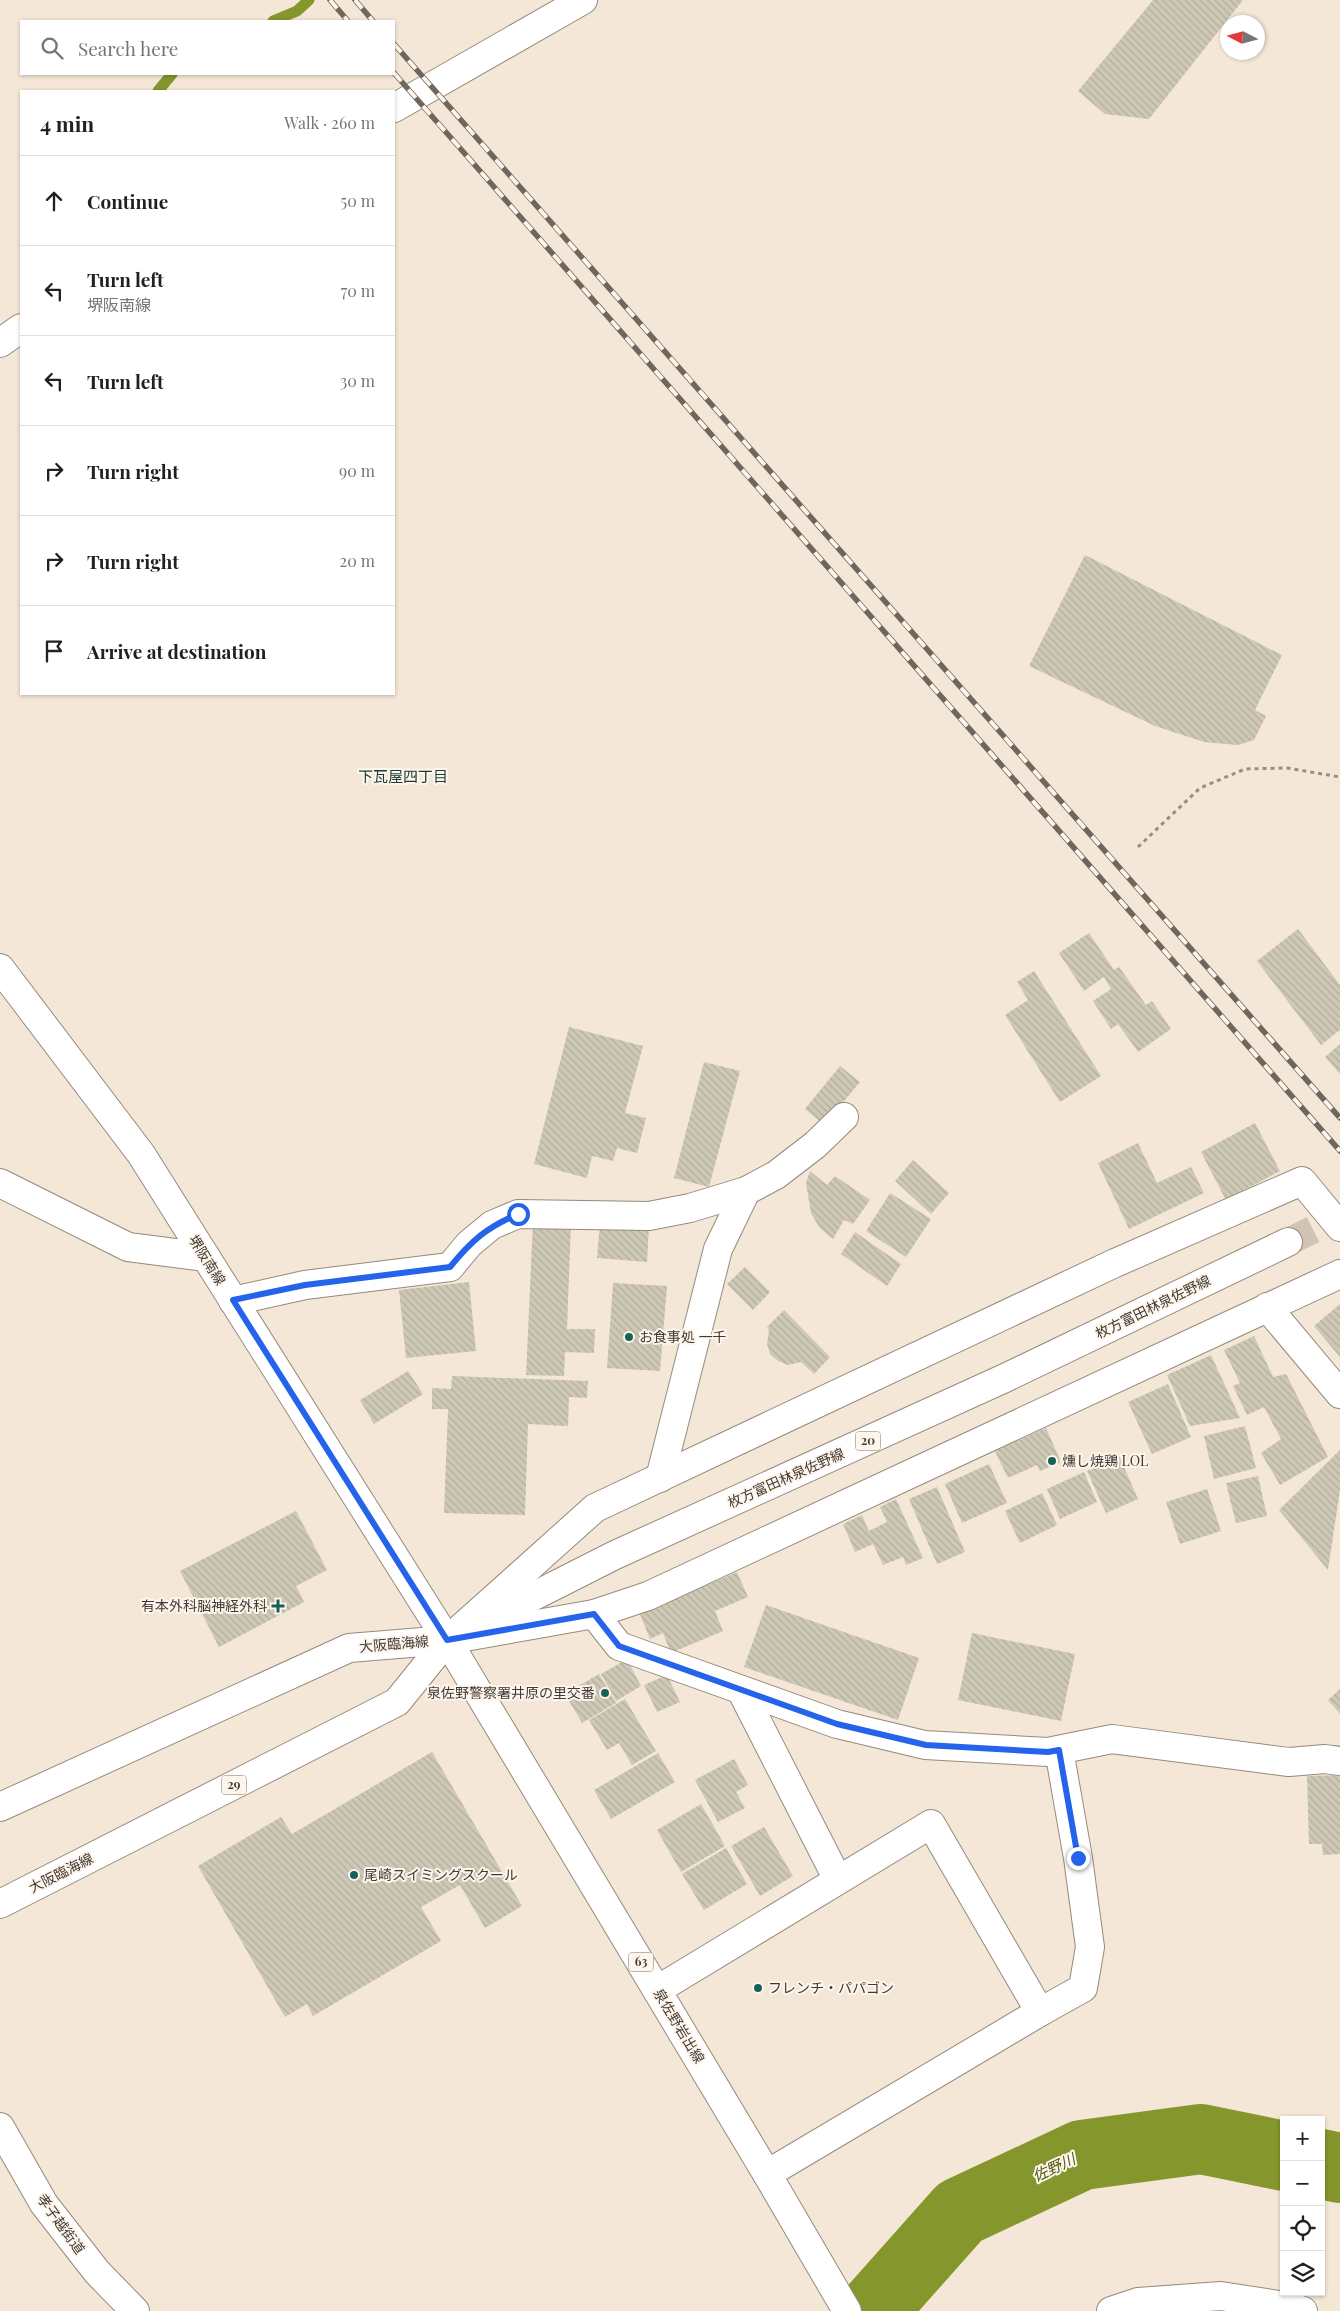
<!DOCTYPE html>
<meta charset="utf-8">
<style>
body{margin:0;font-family:"Playfair Display","Noto Sans JP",serif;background:#f6f6f6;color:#202124}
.controls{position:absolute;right:15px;bottom:15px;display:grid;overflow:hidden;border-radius:0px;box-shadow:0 1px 4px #0004}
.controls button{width:45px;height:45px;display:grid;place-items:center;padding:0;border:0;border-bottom:1px solid #e0e0e0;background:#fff;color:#202124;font:25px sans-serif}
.compass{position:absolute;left:1220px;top:15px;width:45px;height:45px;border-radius:50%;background:#fff;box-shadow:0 1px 4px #0004;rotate:276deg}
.stop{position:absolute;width:15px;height:15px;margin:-11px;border:4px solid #2563eb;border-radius:50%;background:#fff}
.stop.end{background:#2563eb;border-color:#fff;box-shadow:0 1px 5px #0008}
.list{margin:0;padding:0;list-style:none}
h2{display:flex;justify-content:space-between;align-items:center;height:65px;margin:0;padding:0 20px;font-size:21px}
h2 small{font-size:16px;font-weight:400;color:#757577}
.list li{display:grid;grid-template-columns:32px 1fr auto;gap:15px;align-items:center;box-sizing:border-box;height:90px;padding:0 20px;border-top:1px solid #e0e0e0}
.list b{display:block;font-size:19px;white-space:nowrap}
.list p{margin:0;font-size:16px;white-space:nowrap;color:#757577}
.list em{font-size:16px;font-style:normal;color:#757577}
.icon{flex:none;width:28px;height:28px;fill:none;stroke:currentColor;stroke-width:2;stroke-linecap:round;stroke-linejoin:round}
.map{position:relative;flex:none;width:1340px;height:2311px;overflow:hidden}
.search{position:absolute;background:#fff;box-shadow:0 1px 4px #0004;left:20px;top:20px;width:375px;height:55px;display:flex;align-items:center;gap:12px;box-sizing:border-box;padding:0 18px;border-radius:0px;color:#757577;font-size:19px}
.panel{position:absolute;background:#fff;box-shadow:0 1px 4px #0004;left:20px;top:90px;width:375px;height:605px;border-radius:0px}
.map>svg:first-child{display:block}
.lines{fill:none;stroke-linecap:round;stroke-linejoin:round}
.stream{stroke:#85962c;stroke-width:11}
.river{stroke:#85962c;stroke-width:70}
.building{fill:url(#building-back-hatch)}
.primary-tunnel{stroke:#d1c4b6;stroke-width:28;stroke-dasharray:28 14;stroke-linecap:butt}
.minor-casing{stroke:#968a7b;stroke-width:30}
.tertiary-casing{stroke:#968a7b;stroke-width:30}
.secondary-casing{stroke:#968a7b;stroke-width:30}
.primary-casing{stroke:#968a7b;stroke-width:30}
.path{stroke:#988e83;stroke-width:3;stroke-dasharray:4 4;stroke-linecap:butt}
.minor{stroke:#fff;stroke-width:28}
.tertiary{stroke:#fff;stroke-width:28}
.secondary{stroke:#fff;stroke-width:28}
.primary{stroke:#fff;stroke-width:28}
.rail-casing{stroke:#6f675e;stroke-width:5.5}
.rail{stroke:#fef6ec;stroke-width:4;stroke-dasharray:11;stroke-linecap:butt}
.route{stroke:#2563eb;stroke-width:6}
.poi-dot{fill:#16625b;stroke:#fef6ec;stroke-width:2}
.labels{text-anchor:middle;stroke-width:4;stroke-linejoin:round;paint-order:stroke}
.shield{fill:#fef6ec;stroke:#79726b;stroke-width:1}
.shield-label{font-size:12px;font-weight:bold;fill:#403a34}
.street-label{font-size:14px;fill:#403a34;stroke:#fef6ec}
.poi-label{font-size:14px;fill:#403a34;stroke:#fef6ec;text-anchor:start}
.neighbourhood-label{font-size:15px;fill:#193a37;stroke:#fef6ec}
.water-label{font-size:15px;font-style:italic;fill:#505a0f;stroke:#fef6ec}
</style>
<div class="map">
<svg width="1340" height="2311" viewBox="0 0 1340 2311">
<defs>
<pattern id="building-back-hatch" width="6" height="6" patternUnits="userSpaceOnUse" patternTransform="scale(1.25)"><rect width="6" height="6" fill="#cec9b6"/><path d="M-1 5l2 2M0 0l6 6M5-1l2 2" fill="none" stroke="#b2ad9d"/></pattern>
</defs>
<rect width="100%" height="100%" fill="#f5e7d7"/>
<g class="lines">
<g class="stream">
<path d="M273,21L297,11L309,0"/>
<path d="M158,91L172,74"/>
</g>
<g class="river">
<path d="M1321,2164L1340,2168"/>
<path d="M872,2311L960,2212L1082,2155L1201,2139L1284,2156"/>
</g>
</g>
<g class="building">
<path d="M1153,0H1243L1149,119L1105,114L1078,91Z"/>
<path d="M1085,555L1282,655L1255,710L1266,716L1254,740L1238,745L1204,742L1155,726L1029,666Z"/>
<path d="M1298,929L1340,985V1030L1321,1045L1257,961Z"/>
<path d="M1089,933L1114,970L1119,967L1146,1005L1152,1001L1171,1029L1138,1052L1118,1024L1111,1029L1093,1001L1111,989L1104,977L1084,991L1059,953Z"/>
<path d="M1034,971L1101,1076L1060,1102L1005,1015L1028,1000L1017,982Z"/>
<path d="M569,1027L643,1046L625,1113L646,1118L637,1153L617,1148L613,1161L592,1156L587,1178L534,1164Z"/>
<path d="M1340,1044V1074L1325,1057Z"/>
<path d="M704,1062L740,1071L709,1187L674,1178Z"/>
<path d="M840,1066L860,1082L824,1125L805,1109Z"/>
<path d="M1255,1123L1280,1171L1226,1200L1201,1152Z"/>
<path d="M1138,1143L1157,1183L1191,1167L1204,1193L1129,1229L1098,1163Z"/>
<path d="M913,1160L949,1193L931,1214L895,1181Z"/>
<path d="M810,1171L827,1185L835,1176L870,1200L853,1224L844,1220L833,1239L819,1227L811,1213L806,1183Z"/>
<path d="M890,1193L931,1219L906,1257L866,1231Z"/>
<path d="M533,1221L571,1223L567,1329H595L594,1353L565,1352L564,1376L526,1375Z"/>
<path d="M600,1223L649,1226L647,1262L597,1258Z"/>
<path d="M855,1232L901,1264L887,1286L841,1254Z"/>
<path d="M745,1267L770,1292L753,1310L727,1284Z"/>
<path d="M469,1282L476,1351L406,1358L399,1290Z"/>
<path d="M613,1283L667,1286L660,1371L607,1368Z"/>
<path d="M1340,1304V1357L1314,1326Z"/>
<path d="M784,1310L830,1357L814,1374L801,1362L788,1365L778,1361L770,1354L767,1344L769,1330L767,1327Z"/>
<path d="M1254,1336L1273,1377L1286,1374L1328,1457L1280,1485L1261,1453L1281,1439L1264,1407L1247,1415L1233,1386L1240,1383L1224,1350Z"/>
<path d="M1211,1355L1240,1418L1190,1426L1167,1375Z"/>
<path d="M408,1371L423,1394L374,1424L360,1400Z"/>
<path d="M452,1376L588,1381L587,1398L569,1397L568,1426L528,1424L525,1515L444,1513L448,1409H432V1388L451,1389Z"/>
<path d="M1168,1384L1191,1437L1152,1454L1128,1402Z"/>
<path d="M1245,1426L1256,1468L1214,1479L1204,1436Z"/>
<path d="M1046,1428L1061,1462L1040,1471L1037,1465L1008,1478L995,1451Z"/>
<path d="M1340,1450V1490L1328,1570L1279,1510Z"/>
<path d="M1119,1456L1138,1499L1106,1513L1087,1471Z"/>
<path d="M989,1464L1007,1503L962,1523L945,1484Z"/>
<path d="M1084,1472L1097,1502L1060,1519L1047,1489Z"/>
<path d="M1258,1476L1267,1516L1236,1523L1226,1483Z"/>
<path d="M937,1487L965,1552L937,1564L909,1499Z"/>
<path d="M1207,1489L1221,1531L1180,1544L1166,1502Z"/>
<path d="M1042,1493L1057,1525L1020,1543L1005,1511Z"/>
<path d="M896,1499L923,1558L906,1565L903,1557L883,1565L873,1544L855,1552L843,1524L862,1515L869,1531L887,1522L880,1507Z"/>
<path d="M296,1511L327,1570L296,1586L304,1602L219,1647L180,1571Z"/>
<path d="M737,1572L748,1597L715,1611L723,1631L671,1653L663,1633L650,1639L640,1614Z"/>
<path d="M766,1605L919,1658L898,1720L744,1667Z"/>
<path d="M972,1633L1075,1654L1061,1721L958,1700Z"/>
<path d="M627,1659L641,1686L616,1701L601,1674Z"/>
<path d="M599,1674L616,1703L582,1723L565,1694Z"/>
<path d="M667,1675L680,1702L657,1712L644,1685Z"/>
<path d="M1340,1689V1714L1328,1700Z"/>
<path d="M625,1699L656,1751L632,1765L619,1743L607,1750L589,1720Z"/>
<path d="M432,1752L522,1906L485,1928L460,1885L421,1907L441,1941L313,2016L307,2004L285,2017L198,1866L281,1817L292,1834Z"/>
<path d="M658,1753L675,1782L611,1819L594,1790Z"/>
<path d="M734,1759L748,1785L736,1792L745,1808L718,1822L695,1780Z"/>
<path d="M1340,1775V1854L1323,1855L1322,1844H1309L1307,1776Z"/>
<path d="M701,1804L725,1846L681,1872L657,1830Z"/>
<path d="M764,1827L793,1876L760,1896L731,1846Z"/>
<path d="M726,1848L747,1884L704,1910L682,1874Z"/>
</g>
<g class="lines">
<path class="primary-tunnel" d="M1288,1242L1340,1216"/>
<g class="minor-casing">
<g id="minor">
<path d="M394,108L583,0"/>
<path d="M0,343L21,328"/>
<path d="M0,1183L128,1247L206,1257"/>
<path d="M233,1301L305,1285L450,1267L469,1244L492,1225L518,1214L649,1216L690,1208L746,1191L776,1175L815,1145L844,1117"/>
<path d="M1267,1307L1340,1394"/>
<path d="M660,1478L718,1249L746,1191"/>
<path d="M594,1614L619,1646L837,1724L925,1745L1048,1752L1112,1739L1289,1762L1325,1759L1340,1761"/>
<path d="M460,1629L595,1508L1115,1263L1302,1181L1340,1227"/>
<path d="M459,1638L594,1614L648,1596L1340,1274"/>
<path d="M741,1690L838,1880"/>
<path d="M657,1990L931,1824L1040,2012L767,2174"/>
<path d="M1040,2012L1083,1988L1090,1947L1078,1858L1059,1750"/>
<path d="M1111,2311L1138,2302L1221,2296L1292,2307L1303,2311"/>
</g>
</g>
<g class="tertiary-casing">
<path id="tertiary" d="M0,2127L44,2204L97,2272L135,2311"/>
</g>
<g class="secondary-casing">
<path id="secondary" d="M0,968L141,1154L447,1640"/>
</g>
<g class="primary-casing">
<g id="primary">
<path d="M447,1640L767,2174L847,2311"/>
<path d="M0,1807L349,1648L447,1640L615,1555L1005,1378L1288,1242"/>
<path d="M0,1904L397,1702L447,1640"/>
</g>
</g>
<path class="path" d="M1138,847L1200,788L1245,769L1287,768L1340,777"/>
<use href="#minor" class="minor"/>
<use href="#tertiary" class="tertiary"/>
<use href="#secondary" class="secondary"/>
<use href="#primary" class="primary"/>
<g class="rail-casing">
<g id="rail">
<path d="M330,0L348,21"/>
<path d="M355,0L373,21"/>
<path d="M394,44L1340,1118"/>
<path d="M394,73L1340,1151"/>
</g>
</g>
<use href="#rail" class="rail"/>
</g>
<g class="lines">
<path class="route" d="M518,1214C486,1228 472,1240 450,1267L305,1285L233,1300L447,1640L594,1614L619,1646L837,1724L926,1745L1048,1752L1059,1750L1078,1858"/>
</g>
<g class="poi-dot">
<circle cx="629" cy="1337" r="5"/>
<circle cx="1052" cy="1461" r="5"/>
<path d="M275.5 1598.5h5v5h5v5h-5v5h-5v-5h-5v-5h5z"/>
<circle cx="605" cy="1693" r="5"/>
<circle cx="354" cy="1875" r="5"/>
<circle cx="758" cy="1988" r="5"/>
</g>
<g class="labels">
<g class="shield">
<rect x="855.5" y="1431.5" width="25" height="19" rx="4"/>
<rect x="221.5" y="1775.5" width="25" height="19" rx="4"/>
<rect x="628.5" y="1952.5" width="25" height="19" rx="4"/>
</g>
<g class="shield-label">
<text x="868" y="1445">20</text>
<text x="234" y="1789">29</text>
<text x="641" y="1966">63</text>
</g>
<g class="street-label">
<text transform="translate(207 1260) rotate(58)" y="5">堺阪南線</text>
<text transform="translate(1153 1307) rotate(-26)" y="5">枚方富田林泉佐野線</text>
<text transform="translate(786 1478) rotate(-24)" y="5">枚方富田林泉佐野線</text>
<text transform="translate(394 1644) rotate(-5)" y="5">大阪臨海線</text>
<text transform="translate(61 1873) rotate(-27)" y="5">大阪臨海線</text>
<text transform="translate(679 2026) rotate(59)" y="5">泉佐野岩出線</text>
<text transform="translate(61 2224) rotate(54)" y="5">孝子越街道</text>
</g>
<g class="poi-label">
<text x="639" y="1342">お食事処 一千</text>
<text x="1062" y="1466">燻し焼鶏 LOL</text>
<text x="267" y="1611" text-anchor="end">有本外科脳神経外科</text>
<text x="595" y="1698" text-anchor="end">泉佐野警察署井原の里交番</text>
<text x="364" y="1880">尾崎スイミングスクール</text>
<text x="768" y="1993">フレンチ・パパゴン</text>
</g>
<g class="neighbourhood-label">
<text x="403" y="782">下瓦屋四丁目</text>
</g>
<g class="water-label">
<text transform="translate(1054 2168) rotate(-25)" y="5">佐野川</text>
</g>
</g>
</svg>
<div class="controls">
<button>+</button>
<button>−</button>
<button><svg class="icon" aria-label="locate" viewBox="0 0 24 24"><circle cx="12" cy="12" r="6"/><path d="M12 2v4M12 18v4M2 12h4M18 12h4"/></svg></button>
<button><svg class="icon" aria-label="layers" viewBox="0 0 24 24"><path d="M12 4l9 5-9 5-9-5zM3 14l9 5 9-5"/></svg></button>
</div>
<svg class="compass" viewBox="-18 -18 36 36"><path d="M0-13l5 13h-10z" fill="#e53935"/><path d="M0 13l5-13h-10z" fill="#757577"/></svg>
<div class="stop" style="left:518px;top:1214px"></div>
<div class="stop end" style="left:1078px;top:1858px"></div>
<div class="search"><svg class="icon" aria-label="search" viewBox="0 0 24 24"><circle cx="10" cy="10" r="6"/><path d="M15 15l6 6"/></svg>Search here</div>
<section class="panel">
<h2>4 min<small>Walk · 260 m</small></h2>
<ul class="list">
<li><svg class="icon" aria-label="ahead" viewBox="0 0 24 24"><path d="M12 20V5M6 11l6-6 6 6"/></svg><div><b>Continue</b></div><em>50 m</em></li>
<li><svg class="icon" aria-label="left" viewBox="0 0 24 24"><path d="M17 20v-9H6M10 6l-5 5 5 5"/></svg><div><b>Turn left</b><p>堺阪南線</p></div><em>70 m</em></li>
<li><svg class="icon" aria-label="left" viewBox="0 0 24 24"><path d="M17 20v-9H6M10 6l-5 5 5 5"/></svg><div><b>Turn left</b></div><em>30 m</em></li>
<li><svg class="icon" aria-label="right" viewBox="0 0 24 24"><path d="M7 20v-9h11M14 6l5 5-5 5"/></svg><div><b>Turn right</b></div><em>90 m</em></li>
<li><svg class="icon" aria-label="right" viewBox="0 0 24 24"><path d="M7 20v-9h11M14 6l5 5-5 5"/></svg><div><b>Turn right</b></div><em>20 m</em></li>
<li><svg class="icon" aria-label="arrive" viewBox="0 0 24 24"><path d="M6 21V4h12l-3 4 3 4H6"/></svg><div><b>Arrive at destination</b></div></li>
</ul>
</section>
</div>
